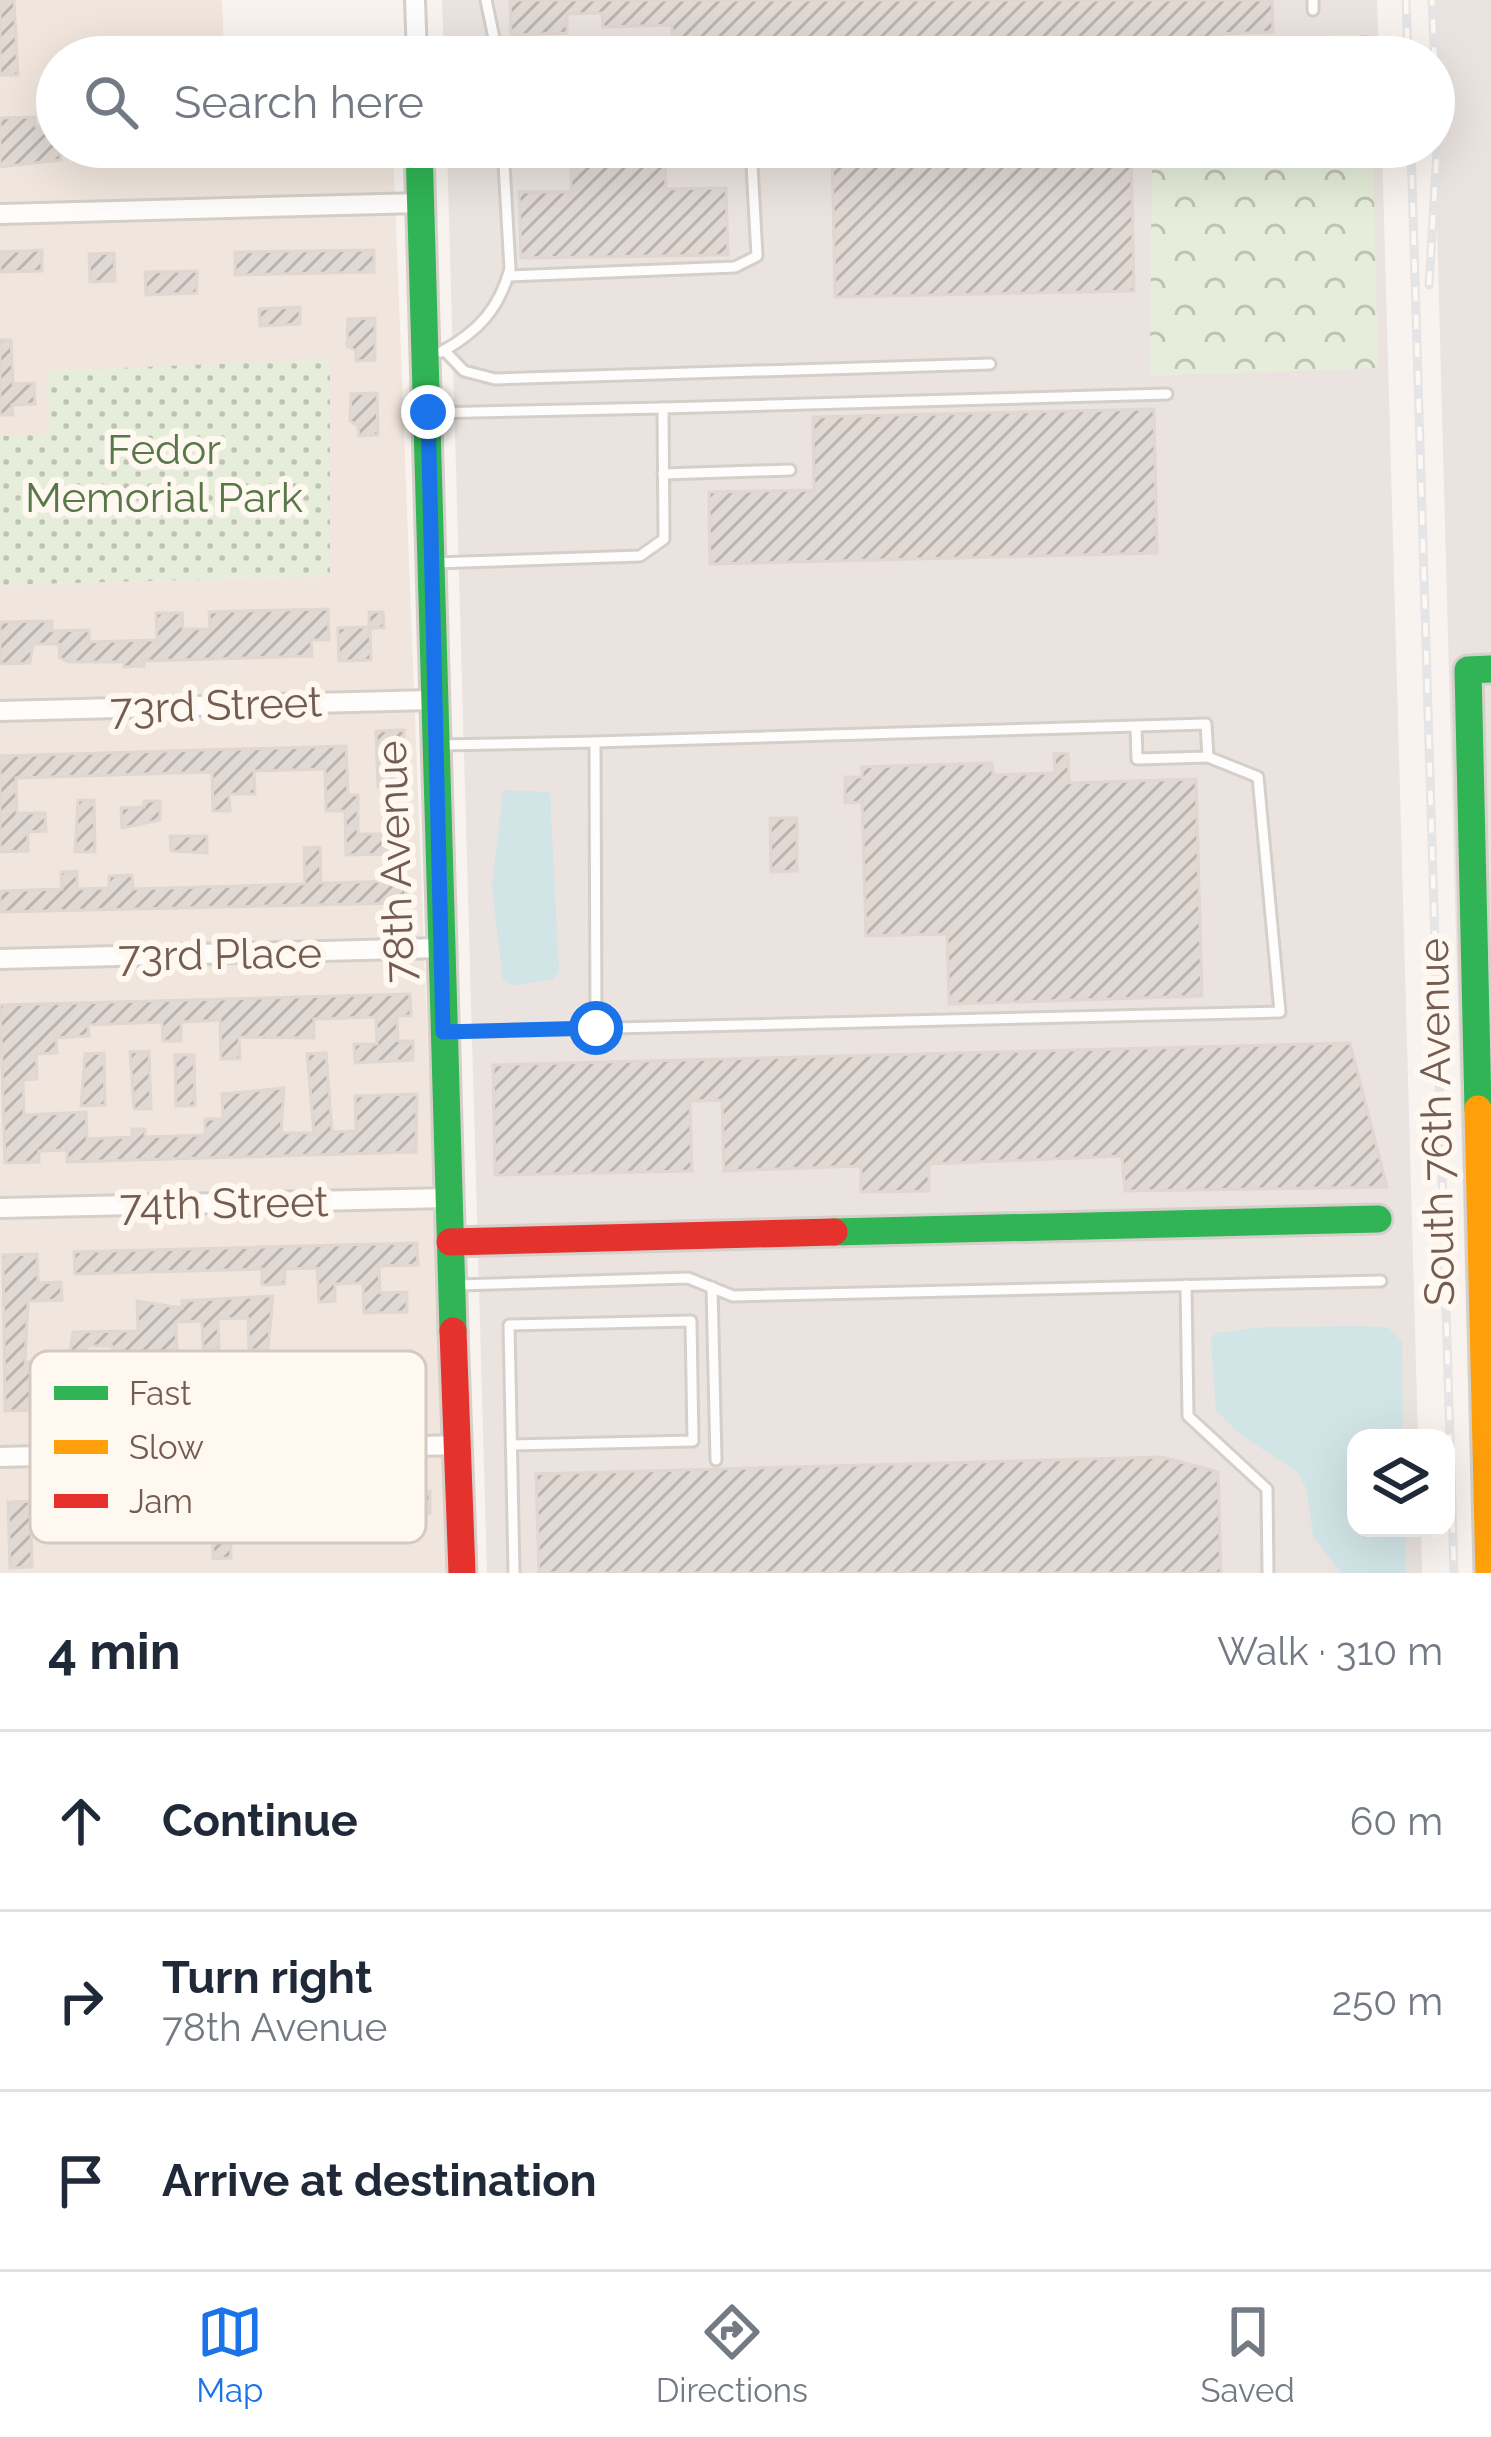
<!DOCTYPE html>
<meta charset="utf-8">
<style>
body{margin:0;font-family:Raleway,sans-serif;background:#f2f2f3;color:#1f2937}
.controls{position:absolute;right:36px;bottom:36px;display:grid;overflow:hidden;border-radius:24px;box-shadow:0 12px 48px #0002}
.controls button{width:108px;height:108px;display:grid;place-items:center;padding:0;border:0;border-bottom:3px solid #e0e1e3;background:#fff;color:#1f2937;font:60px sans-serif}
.stop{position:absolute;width:36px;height:36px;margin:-27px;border:9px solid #1a73e8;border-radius:50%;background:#fff}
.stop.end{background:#1a73e8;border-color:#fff;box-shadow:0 3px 12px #0008}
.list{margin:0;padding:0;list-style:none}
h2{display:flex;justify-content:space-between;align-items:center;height:156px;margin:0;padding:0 48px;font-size:51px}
h2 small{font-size:39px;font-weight:400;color:#747a83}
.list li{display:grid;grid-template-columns:78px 1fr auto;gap:36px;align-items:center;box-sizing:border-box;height:180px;padding:0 48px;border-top:3px solid #e0e1e3}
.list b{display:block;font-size:45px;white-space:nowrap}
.list p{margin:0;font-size:39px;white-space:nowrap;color:#747a83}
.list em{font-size:39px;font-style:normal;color:#747a83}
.icon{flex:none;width:66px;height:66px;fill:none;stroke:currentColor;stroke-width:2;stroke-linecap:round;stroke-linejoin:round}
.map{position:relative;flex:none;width:1491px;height:1573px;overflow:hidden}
.search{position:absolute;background:#fff;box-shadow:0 12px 48px #0002;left:36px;right:36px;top:36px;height:132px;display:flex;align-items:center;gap:30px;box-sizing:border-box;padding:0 42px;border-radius:66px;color:#747a83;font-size:45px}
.sheet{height:696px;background:#fff}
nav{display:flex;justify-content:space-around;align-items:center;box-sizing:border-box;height:168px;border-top:3px solid #e0e1e3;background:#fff;font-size:33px;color:#747a83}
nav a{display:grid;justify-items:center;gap:6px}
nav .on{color:#1a73e8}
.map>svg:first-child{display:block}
.residential{fill:#f0e6dd}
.industrial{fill:#eae3df}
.forest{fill:url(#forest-crowns)}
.park{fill:url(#park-dots)}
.water{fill:#d2e5e6}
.building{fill:url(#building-hatch);stroke:#e0d7d1;stroke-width:3}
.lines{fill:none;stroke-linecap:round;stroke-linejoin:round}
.lane-casing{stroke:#d5cfc9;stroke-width:15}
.street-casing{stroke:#d5cfc9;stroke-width:24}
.fast-casing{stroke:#d7d0ca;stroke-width:33}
.slow-casing{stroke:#d7d0ca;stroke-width:33}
.jam-casing{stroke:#d7d0ca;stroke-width:33}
.lane{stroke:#fefdfc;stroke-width:9}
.street{stroke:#fefdfc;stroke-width:18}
.fast{stroke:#30b455;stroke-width:27}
.slow{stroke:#ff9f0a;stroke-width:27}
.jam{stroke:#e5322d;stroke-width:27}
.rail-casing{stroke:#e5e4e6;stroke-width:9}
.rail{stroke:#fef8f1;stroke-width:4.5;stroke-dasharray:14;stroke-linecap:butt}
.route{stroke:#1a73e8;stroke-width:15}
.labels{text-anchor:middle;stroke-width:12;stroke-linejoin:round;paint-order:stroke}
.park-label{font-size:42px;fill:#597849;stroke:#fef8f1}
.street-label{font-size:42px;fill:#745c50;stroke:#fef8f1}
.key{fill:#fef8f1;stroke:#d5c9c1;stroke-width:3}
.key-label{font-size:33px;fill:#745c50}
</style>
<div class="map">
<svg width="1491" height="1573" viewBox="0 0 1491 1573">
<defs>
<pattern id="forest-crowns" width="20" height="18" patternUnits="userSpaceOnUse" patternTransform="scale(3)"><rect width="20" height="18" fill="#e6edda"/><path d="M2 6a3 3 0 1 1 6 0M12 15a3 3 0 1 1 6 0" fill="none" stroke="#bfc3b3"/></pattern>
<pattern id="park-dots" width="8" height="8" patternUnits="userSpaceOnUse" patternTransform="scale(3)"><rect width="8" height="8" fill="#e6edda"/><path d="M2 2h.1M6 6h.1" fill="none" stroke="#bfc3b3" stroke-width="1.8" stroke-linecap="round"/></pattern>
<pattern id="building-hatch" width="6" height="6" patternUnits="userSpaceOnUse" patternTransform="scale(3)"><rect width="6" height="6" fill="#e1d9d4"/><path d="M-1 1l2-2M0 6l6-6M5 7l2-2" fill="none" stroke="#bbb3ae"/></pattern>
</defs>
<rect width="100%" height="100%" fill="#f8f3ee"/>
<path class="residential" d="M0,0H222L224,52L397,47V57H57V147H393L448,1573H0V585L329,576L330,360L49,371V435L0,436Z"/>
<g class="industrial">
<path d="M442,0H1377L1379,57H444Z"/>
<path d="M1431,0H1491V1573H1473Z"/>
<path d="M447,147H1382L1418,1438H1356V1528H1421L1422,1573H487Z"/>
</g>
<g class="forest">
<path d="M1344,34L1370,36L1371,57H1297L1302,39Z"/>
<path d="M1152,147H1373L1378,368L1150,376Z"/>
</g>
<path class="park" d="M330,359V576L0,585V436L49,434L48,371Z"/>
<g class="water">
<path d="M503,790L550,792L559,972L553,979L512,986L503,980L492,887Z"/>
<path d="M1363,1326L1389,1328L1402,1341L1403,1438H1356V1528H1405V1573H1341L1313,1536L1307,1490L1297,1472L1241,1435L1216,1410L1211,1338L1216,1333L1264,1327Z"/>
</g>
<g class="building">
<path d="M0,0H14L18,75H0Z"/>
<path d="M510,0H1272L1273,32L1218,34V57H748L747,46L673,48L672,25L603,27L602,13L567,14V33L511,35Z"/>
<path d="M35,117L36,127H57L61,160L0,167V118Z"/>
<path d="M231,147H333V158L232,161Z"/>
<path d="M832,147H1131L1134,291L835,297Z"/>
<path d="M665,156L666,189L726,188L728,255L521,258L519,192H571V158Z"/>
<path d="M42,250V271L0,272V252Z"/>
<path d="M374,250V272L235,275V252Z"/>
<path d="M114,253L115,281L90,282L89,254Z"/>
<path d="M197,271V293L146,295L145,272Z"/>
<path d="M300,307V324L260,326L259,309Z"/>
<path d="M375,318V360L356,361V351L347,346L348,319Z"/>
<path d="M0,340H11L13,384L34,383L35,404L12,405L13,415H0Z"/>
<path d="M377,393L378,435L359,436L358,426L350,421L351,394Z"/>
<path d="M1154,409L1157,553L710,564L709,492L814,490L813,417Z"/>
<path d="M328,609L329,640H311L312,656L144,661V666L124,667V662H69L60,658L59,644H33L30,663L0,664V622L52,621V631L89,630V642L157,640L156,613H182L183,629H210L209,612Z"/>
<path d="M369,612H383L384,628H370L371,660L339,661L338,628L369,627Z"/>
<path d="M404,730L405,786L378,787L376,731Z"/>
<path d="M346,746L348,795H358V834H405V854L346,855L345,811H326L325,769L254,771L255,794H229L230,811H213L212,772L16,778L17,813H45L46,831L28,832V851L0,852V756Z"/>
<path d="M1068,753L1069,783L1196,779L1202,996L949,1004L947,934L866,936L862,802L845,803V777H862V767L992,763L993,775L1055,773L1054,754Z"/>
<path d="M78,800H94L95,852H75Z"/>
<path d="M144,801H160V820L122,828L121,808L144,807Z"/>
<path d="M770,818H797V871L771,872Z"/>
<path d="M170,836H207V853L171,851Z"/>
<path d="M320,847L321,883L405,881L406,903L0,912V891L62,889L61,872L77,871V889L109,888V876L132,875L133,889L305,884L304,848Z"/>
<path d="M410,994L411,1016H397L398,1041H413V1060L355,1063L354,1044H377L376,1017L314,1019V1038L239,1037L240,1059H221L220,1020L181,1022V1041H163L162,1022L88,1025L89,1036L56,1038L57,1053L36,1054L37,1079L23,1080L24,1115L86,1112L87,1139L132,1137V1129H145V1137L205,1135V1119H223L222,1094L284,1088L281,1133H314L307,1054L326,1053L332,1132L356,1131L355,1096L417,1094L416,1152L67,1162V1150L39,1151V1162L5,1163L0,1005Z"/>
<path d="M1350,1043L1387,1187L1125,1191L1122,1156L929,1164V1191L861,1192V1166L724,1171L722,1100L690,1101L692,1171L495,1175L493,1065Z"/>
<path d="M149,1051L151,1109H134L130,1052Z"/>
<path d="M104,1053L105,1105L81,1106L85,1054Z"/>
<path d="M175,1055H194L195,1106H176Z"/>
<path d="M417,1243L418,1265L379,1266L380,1293L407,1292V1312L364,1313L363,1283L335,1284V1301L319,1302L317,1268L285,1269V1284L262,1285V1269L75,1274L74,1252Z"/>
<path d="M37,1254L38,1283L61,1282L62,1300L28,1301L25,1362L62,1361L63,1379L40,1380L41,1410L5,1411L3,1255Z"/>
<path d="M273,1296L268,1349L249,1350L248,1318L218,1319L219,1349H203L202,1321L176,1322L177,1354L112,1353V1346H86V1353H70L73,1332L138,1331L137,1301L182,1308V1301Z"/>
<path d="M1162,1457L1218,1472L1221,1573H539L536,1474Z"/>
<path d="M430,1491V1513L230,1518L231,1558L213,1559L212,1519L31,1523L32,1567L10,1568L8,1502Z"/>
</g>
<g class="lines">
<g class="lane-casing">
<g id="lane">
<path d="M486,0L498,57"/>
<path d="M1313,0V10"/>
<path d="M508,276L735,267L757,256L751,147"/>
<path d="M444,350L464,371L495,379L990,364"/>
<path d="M441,352C478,332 499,309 510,269L503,147"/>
<path d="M428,413L663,408"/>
<path d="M663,474L790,470"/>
<path d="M434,563L640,556L664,539L663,408L1167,394"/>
<path d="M595,742L1206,724L1208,757L1137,759L1136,727"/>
<path d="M439,745L595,742L596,1028"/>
<path d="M448,1032L1280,1012L1258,777L1208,757"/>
<path d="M457,1285L688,1278L733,1296L1381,1281"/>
<path d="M1186,1285L1188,1416L1267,1489L1268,1573"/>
<path d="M712,1287L716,1460"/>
<path d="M511,1445L693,1441L691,1321L509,1325L514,1573"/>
</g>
</g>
<g class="street-casing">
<g id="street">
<path d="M415,0L417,57"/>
<path d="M0,214L421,203"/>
<path d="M0,711L431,700"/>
<path d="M0,959L440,948"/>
<path d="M0,1208L449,1198"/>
<path d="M0,1457L458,1445"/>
</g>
</g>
<g class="fast-casing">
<g id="fast">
<path d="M419,147L453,1331"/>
<path d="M1478,1109L1468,670L1491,669"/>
<path d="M834,1232L1378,1219"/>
</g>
</g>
<g class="slow-casing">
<path id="slow" d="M1478,1109L1489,1573"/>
</g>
<g class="jam-casing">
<g id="jam">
<path d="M450,1242L834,1232"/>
<path d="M453,1331L462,1573"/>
</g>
</g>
<use href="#lane" class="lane"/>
<use href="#street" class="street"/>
<use href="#fast" class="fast"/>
<use href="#slow" class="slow"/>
<use href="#jam" class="jam"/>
<g class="rail-casing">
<g id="rail">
<path d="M1406,0L1408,57"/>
<path d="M1411,147L1454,1573"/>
<path d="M1429,285L1438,135L1432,0"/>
</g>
</g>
<use href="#rail" class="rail"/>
</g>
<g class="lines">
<path class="route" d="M428,412L443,1032L596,1028"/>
</g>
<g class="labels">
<g class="park-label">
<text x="164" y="464">Fedor<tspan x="164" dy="48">Memorial Park</tspan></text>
</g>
<g class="street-label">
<text transform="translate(216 705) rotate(-2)" y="15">73rd Street</text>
<text transform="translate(395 862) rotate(-92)" y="15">78th Avenue</text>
<text transform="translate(220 954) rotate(-1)" y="15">73rd Place</text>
<text transform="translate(1436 1122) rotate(-91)" y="15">South 76th Avenue</text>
<text transform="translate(224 1203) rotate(-1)" y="15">74th Street</text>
</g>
</g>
<rect x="30" y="1351" width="396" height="192" rx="18" class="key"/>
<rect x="54" y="1386" width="54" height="14" fill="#30b455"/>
<rect x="54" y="1440" width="54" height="14" fill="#ff9f0a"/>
<rect x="54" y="1494" width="54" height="14" fill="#e5322d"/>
<g class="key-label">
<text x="129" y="1405">Fast</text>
<text x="129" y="1459">Slow</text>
<text x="129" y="1513">Jam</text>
</g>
</svg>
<div class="controls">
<button><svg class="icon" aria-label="layers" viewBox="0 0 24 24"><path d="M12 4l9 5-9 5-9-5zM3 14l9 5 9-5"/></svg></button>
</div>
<div class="stop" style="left:596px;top:1028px"></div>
<div class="stop end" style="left:428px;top:412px"></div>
<div class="search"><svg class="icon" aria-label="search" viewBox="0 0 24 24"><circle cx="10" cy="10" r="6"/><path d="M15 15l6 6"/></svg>Search here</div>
</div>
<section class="sheet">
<h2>4 min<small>Walk · 310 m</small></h2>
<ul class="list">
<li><svg class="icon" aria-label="ahead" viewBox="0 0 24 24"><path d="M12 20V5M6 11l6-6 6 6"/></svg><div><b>Continue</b></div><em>60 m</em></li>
<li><svg class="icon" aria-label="right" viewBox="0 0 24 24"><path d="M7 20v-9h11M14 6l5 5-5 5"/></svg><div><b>Turn right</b><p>78th Avenue</p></div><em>250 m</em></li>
<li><svg class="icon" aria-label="arrive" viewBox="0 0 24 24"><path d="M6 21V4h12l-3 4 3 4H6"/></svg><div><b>Arrive at destination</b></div></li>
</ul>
</section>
<nav>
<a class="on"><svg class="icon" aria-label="map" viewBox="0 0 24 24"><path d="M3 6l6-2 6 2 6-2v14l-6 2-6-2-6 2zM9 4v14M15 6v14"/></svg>Map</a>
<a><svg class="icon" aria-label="directions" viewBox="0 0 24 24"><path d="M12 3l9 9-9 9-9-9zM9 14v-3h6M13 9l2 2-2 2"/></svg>Directions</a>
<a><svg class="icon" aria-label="saved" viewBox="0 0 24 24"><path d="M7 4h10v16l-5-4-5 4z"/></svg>Saved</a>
</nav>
